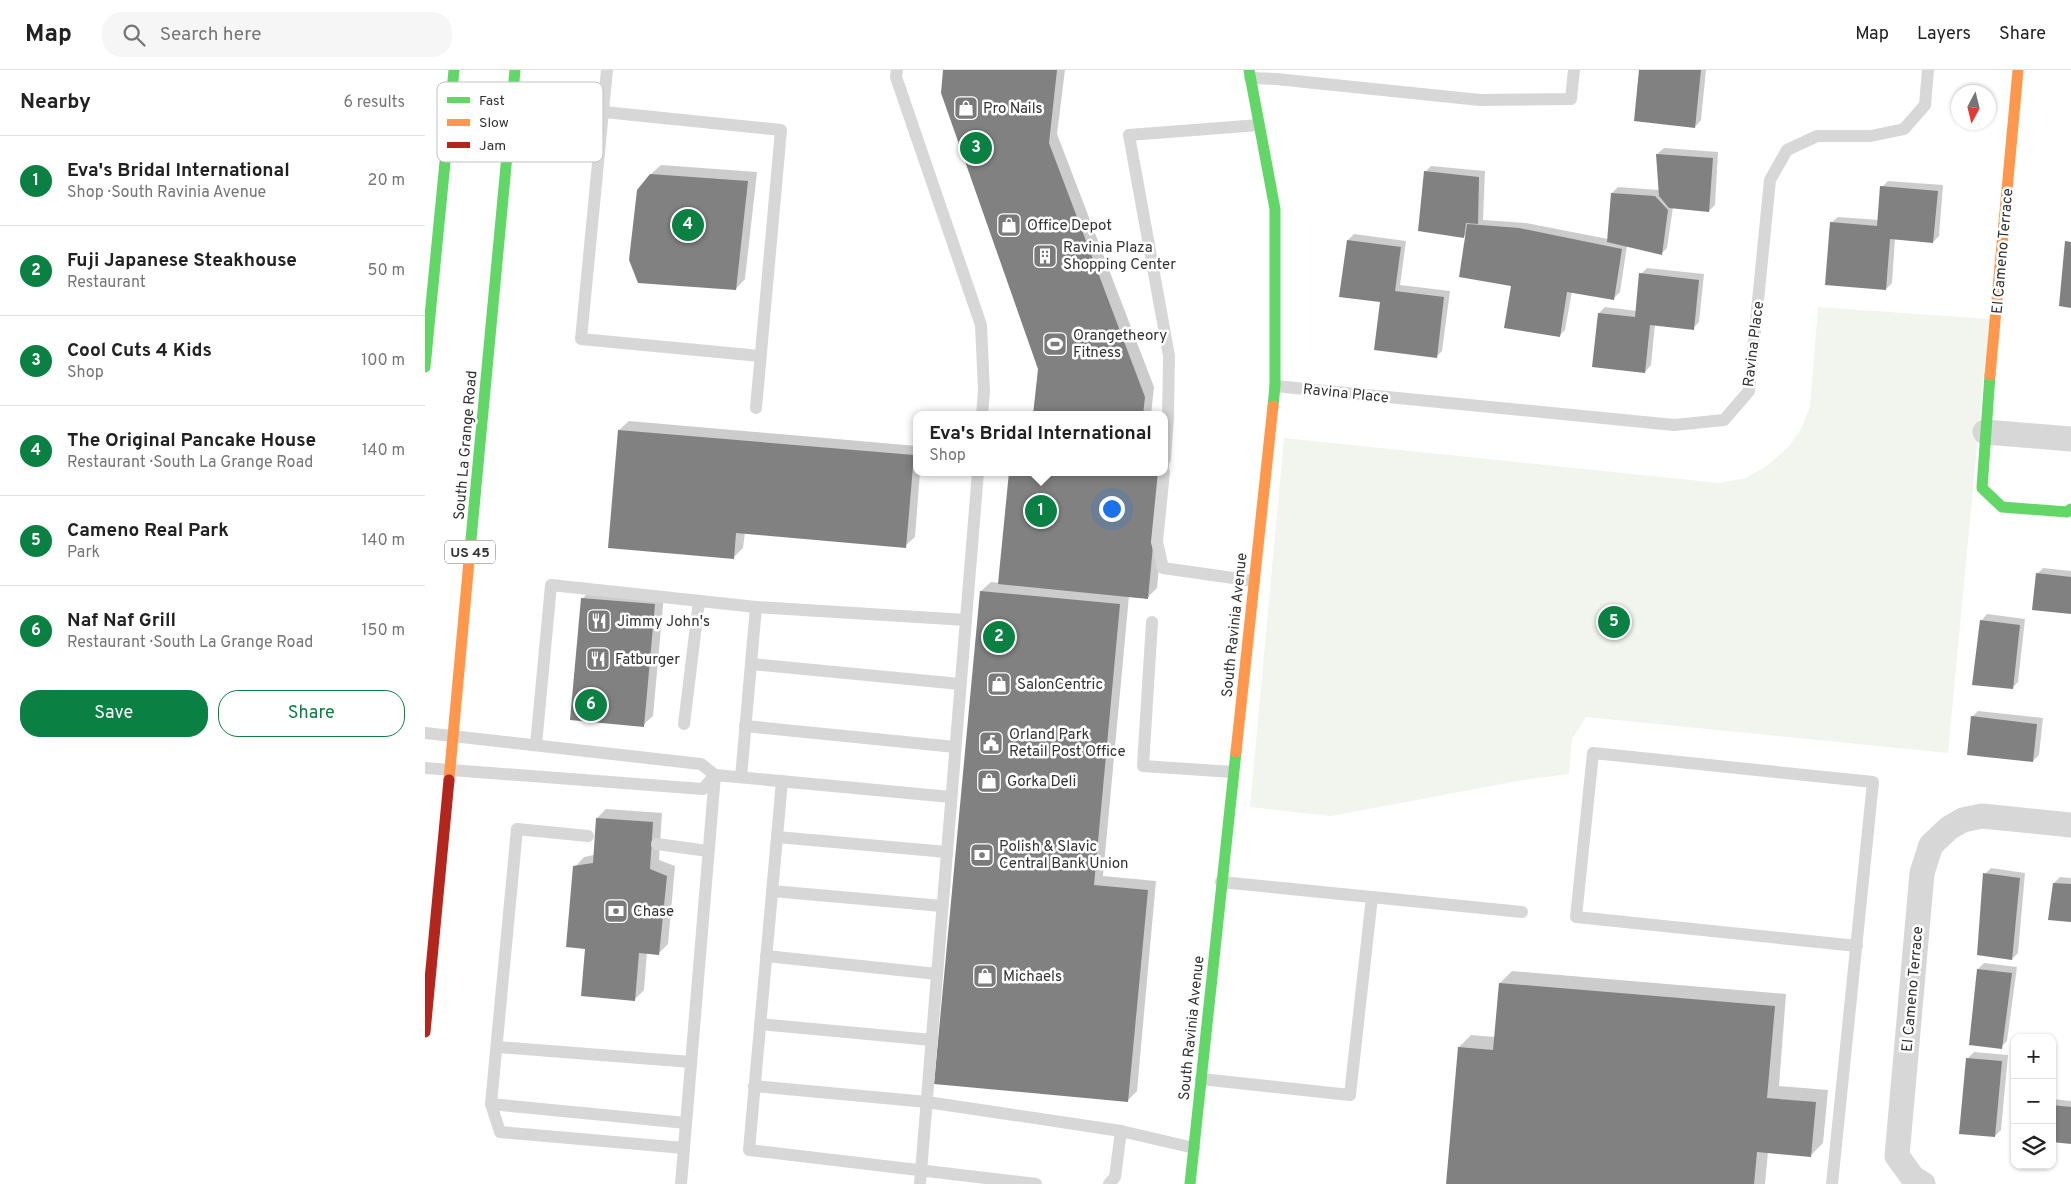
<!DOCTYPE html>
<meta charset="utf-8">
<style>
body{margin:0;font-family:Overpass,sans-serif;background:#f6f6f6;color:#222}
.controls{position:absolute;right:15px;bottom:15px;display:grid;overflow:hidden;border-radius:10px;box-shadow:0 1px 4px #0004}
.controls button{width:45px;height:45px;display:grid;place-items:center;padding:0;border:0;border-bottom:1px solid #e0e0e0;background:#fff;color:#222;font:25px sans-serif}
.compass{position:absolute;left:1526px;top:15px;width:45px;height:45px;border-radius:50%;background:#fff;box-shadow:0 1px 4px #0004;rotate:187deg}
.you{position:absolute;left:686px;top:438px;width:18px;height:18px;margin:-12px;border:4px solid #fff;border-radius:50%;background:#1a73e8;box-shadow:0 0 0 8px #1a73e833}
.badge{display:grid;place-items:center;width:32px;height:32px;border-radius:50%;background:#0b8043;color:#fff;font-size:16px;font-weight:700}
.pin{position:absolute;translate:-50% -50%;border:2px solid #fff;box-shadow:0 1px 5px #0006}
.popup{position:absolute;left:488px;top:341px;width:255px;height:65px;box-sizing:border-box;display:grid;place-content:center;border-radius:10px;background:#fff;filter:drop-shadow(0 1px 4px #0005);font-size:16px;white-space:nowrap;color:#767676}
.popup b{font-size:19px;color:#222}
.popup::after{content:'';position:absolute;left:50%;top:100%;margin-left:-10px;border:10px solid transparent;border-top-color:#fff}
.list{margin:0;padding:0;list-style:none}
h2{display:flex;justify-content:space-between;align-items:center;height:65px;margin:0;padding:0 20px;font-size:21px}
h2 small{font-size:16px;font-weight:400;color:#767676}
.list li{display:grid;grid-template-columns:32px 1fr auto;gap:15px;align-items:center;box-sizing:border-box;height:90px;padding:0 20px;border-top:1px solid #e0e0e0}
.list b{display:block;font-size:19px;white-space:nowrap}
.list p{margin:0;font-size:16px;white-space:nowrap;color:#767676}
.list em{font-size:16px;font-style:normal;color:#767676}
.actions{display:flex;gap:10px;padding:15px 20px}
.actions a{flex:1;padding:11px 0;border:1px solid #0b8043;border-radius:20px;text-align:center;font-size:18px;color:#0b8043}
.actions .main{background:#0b8043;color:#fff}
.icon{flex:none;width:28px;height:28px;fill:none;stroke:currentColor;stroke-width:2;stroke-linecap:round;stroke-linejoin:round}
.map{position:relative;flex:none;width:1646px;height:1114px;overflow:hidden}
header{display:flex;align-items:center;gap:30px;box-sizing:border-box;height:70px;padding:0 25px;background:#fff;border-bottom:1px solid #e0e0e0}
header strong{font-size:24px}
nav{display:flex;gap:28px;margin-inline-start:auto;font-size:18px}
.search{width:350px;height:45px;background:#f6f6f6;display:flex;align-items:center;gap:12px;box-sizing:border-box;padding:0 18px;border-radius:20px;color:#767676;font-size:19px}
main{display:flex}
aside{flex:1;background:#fff}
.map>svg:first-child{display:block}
.green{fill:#f1f5ed}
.shadow{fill:#0003}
.building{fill:#818181}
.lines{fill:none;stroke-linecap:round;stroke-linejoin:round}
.lane{stroke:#d7d7d7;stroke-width:12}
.street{stroke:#d7d7d7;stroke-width:25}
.fast{stroke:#63d668;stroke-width:11}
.slow{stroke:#ff974d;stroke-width:11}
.jam{stroke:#b3261e;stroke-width:11}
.labels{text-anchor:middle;stroke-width:5;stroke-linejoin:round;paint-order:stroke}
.shield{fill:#fff;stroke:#707070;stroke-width:1}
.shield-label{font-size:14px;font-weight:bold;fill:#333}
.poi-label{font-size:15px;fill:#333;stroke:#fff;text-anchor:start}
.street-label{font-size:15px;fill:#333;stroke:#fff}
.key{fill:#fff;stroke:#c2c2c2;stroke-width:1}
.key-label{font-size:14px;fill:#333}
</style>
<header>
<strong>Map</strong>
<div class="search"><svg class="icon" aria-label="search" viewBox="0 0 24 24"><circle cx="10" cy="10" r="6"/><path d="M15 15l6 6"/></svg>Search here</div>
<nav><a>Map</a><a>Layers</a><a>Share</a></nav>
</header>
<main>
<aside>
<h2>Nearby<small>6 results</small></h2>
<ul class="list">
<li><span class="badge">1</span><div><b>Eva's Bridal International</b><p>Shop · South Ravinia Avenue</p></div><em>20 m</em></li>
<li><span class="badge">2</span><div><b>Fuji Japanese Steakhouse</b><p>Restaurant</p></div><em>50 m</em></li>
<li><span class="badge">3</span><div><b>Cool Cuts 4 Kids</b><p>Shop</p></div><em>100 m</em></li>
<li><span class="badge">4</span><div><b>The Original Pancake House</b><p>Restaurant · South La Grange Road</p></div><em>140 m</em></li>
<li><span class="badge">5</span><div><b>Cameno Real Park</b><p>Park</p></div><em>140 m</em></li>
<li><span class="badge">6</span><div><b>Naf Naf Grill</b><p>Restaurant · South La Grange Road</p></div><em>150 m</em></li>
</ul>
<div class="actions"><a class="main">Save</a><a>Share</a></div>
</aside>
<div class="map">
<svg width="1646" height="1114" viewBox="0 0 1646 1114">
<rect width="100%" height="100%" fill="#fff"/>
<path class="green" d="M1393,237L1564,249L1523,683L1161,647L1147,669L1144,704L1098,710L906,746L825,737L859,368L1294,413L1321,408L1343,395L1364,376L1375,361L1385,337Z"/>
<g class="shadow">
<path d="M520,0H640L632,64L729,317L726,345H609L614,299Z"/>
<path d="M1215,0H1281L1276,50L1270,57Z"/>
<path d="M1239,78L1293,82L1290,135L1284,141L1248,137L1242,178L1236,184L1202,176L1195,222L1189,228L1147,221L1140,260L1134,266L1042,163L1039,166L1000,102L1006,96L1060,101L1058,150L1101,153L1183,169L1187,123L1193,117L1234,120L1232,84Z"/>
<path d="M236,95L332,102L320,209L311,219L226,104Z"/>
<path d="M1463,111L1518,115L1514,166L1508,172L1470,169L1467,213L1461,219L1406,153L1413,147L1454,150L1457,117Z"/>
<path d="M929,164L981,171L975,215L1025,221L1017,281L1011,287L923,170Z"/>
<path d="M1222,198L1279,204L1274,252L1268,258L1230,254L1226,295L1220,302L1174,243L1180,237L1212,241L1216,204Z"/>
<path d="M204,351L492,376V402H495L490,467L480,476L320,462L318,478L309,487L184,477L194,360Z"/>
<path d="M740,363H747L732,518L723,527L704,526L678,806L731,811L712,1021L702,1031L510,1013L556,521L566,512L575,513L740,402Z"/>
<path d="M1618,498L1646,501V543L1612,504Z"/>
<path d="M167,519L239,525L228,646L218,655L158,528Z"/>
<path d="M1562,544L1600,549L1593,612L1587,618L1556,551Z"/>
<path d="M1553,641L1618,648L1614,685L1608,691L1547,647Z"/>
<path d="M181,739L237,743L234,790L250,796L243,874L234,883L222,882L219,920L210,929L161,878L150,797L159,787L169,785L172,748Z"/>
<path d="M1566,798L1600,803L1593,883L1587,889L1560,804Z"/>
<path d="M1635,807L1646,808V850L1629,813Z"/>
<path d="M1559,893L1592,897L1582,971L1576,977L1545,974L1553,899Z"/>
<path d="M1087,901L1361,924L1354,1016L1403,1020L1398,1073L1386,1085L1343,1082L1340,1114H1022L1034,977L1046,965L1070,967L1075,913Z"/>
<path d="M1549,982L1583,985L1576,1060L1570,1066L1543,988Z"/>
<path d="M1627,1029L1646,1031V1072L1627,1071Z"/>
</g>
<g class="building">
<path d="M518,0H632L624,73L720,327L718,345H608L613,299L516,23Z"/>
<path d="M1214,0H1276L1270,58L1209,51Z"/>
<path d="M1231,84L1288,88L1284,142L1244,138L1234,126Z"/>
<path d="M999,101L1054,107L1053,154L1041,153L1039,168L993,161Z"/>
<path d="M225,104L323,111L311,220L213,213L204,190L212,120Z"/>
<path d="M1455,116L1513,121L1508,173L1465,169L1461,220L1400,215L1405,152L1452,156Z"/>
<path d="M1186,123L1230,126L1243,140L1237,185L1182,172Z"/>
<path d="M1042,154L1094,158L1197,179L1189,230L1142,222L1135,267L1079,258L1086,216L1034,207Z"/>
<path d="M922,170L976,177L970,221L1019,227L1012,288L949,280L955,232L914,227Z"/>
<path d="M1640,171L1646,172V238L1634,236Z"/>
<path d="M1214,203L1274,210L1269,260L1225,255L1220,303L1167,297L1173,243L1210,247Z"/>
<path d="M193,360L489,385L481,478L311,463L309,489L183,478Z"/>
<path d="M584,402H735L723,529L573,514Z"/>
<path d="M1611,503L1646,507V544L1607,540Z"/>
<path d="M555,521L695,534L669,815L723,820L703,1032L509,1014Z"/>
<path d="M156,528L230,534L219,657L145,650Z"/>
<path d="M1555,550L1595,555L1588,619L1547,615Z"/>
<path d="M1546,646L1612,654L1608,692L1542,685Z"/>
<path d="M171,748L228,752L225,799L242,806L234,885L214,883L210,931L156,926L160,879L141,877L148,796L168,793Z"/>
<path d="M1558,803L1595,808L1587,890L1552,885Z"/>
<path d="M1628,813L1646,814V852L1623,850Z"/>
<path d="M1552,899L1587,903L1577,979L1544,975Z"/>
<path d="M1074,913L1350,936L1342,1028L1391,1032L1386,1087L1332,1082L1329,1114H1021L1033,977L1068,980Z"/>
<path d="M1541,988L1577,991L1570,1067L1534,1064Z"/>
<path d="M1627,1035L1646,1037V1074L1627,1072Z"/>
</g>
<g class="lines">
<g class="lane">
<path d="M182,0L156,269L335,286"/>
<path d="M472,0L471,7L556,255L559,321L557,345"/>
<path d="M825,8L851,9L1055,30L1146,29L1149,0"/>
<path d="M179,42L356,60L331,338"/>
<path d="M850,316L1249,355L1299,350L1324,321L1345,110L1362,80L1392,66H1446L1479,59L1500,35L1503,0"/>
<path d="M740,389L743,347L744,286L704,65L834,55"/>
<path d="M739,402L732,472L738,498L829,511"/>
<path d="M727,552L718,696L808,702"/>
<path d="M326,594L535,614"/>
<path d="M259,654L274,531"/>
<path d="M320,656L530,677"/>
<path d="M0,663L276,694L290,705L526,727"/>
<path d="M111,675L126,515L331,537L541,550"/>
<path d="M0,698L278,719L290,705"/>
<path d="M316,707L331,537"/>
<path d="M357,711L324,1080L611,1114"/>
<path d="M163,766L92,759L66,1034L75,1062L259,1078"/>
<path d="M352,767L522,782"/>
<path d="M232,774L283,781"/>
<path d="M796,812L1097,842"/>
<path d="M347,821L517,836"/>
<path d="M341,886L512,904"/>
<path d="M335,954L507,970"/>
<path d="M72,977L266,992"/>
<path d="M776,1009L925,1025L947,827"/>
<path d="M329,1016L502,1032L696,1061L769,1078"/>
<path d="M66,1034L261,1053"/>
<path d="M256,1114L290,705"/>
<path d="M495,1114L553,402"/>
<path d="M684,1114L690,1107L696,1061"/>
<path d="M1407,1114L1448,712L1168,683L1151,847L1432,876"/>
</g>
<g class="street">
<path d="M1560,362L1646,369"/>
<path d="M1498,1114L1488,1108L1472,1086L1497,803L1506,775L1524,758L1538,750L1557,746L1646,755"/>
</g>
<g class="fast">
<path d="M824,0L850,139V316L848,336"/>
<path d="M0,297L29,0"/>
<path d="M1565,305L1557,418L1577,437L1642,442L1646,439"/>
<path d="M45,480L90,0"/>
<path d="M765,1114L811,682"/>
</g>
<g class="slow">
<path d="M1565,305L1593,0"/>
<path d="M811,682L848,336"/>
<path d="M24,710L45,480"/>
</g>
<path class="jam" d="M0,962L24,710"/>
</g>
<defs>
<g id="shop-square" transform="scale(1.25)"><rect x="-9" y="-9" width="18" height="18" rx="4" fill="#7a7a7a" stroke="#fff"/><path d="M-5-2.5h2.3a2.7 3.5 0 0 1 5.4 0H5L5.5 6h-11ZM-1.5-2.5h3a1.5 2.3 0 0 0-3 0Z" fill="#fff"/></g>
<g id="building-square" transform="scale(1.25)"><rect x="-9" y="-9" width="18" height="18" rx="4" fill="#7a7a7a" stroke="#fff"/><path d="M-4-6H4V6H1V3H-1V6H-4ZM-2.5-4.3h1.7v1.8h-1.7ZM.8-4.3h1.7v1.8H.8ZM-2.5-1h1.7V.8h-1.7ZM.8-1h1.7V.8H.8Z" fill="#fff"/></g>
<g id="stadium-square" transform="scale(1.25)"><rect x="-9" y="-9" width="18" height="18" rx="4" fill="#7a7a7a" stroke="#fff"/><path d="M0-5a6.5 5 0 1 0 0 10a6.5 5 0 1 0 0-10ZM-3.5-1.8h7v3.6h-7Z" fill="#fff"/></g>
<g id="restaurant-square" transform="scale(1.25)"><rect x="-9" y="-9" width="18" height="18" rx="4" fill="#7a7a7a" stroke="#fff"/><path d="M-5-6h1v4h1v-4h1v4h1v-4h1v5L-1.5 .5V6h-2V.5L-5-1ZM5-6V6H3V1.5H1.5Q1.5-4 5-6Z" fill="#fff"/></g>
<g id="civic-square" transform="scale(1.25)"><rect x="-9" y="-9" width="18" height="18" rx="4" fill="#7a7a7a" stroke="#fff"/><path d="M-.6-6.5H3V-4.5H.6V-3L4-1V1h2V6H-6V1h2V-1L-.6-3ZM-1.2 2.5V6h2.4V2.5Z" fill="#fff"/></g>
<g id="bank-square" transform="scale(1.25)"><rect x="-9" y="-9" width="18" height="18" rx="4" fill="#7a7a7a" stroke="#fff"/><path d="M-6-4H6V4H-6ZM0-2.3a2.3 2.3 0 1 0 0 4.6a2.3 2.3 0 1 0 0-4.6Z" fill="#fff"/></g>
</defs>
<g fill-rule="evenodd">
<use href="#shop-square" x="541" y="38"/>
<use href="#shop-square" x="584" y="155"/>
<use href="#building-square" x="620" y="186"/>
<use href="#stadium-square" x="630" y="274"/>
<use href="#restaurant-square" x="174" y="551"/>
<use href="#restaurant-square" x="173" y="589"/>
<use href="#shop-square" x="574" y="614"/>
<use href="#civic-square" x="566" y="673"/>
<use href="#shop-square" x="564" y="711"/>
<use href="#bank-square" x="557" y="785"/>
<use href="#bank-square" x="191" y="841"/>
<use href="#shop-square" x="560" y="906"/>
</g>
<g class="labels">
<rect class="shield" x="20" y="470.5" width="50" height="23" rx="4"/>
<g class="shield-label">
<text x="45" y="487">US 45</text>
</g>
<g class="poi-label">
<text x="558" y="43">Pro Nails</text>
<text x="602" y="160">Office Depot</text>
<text x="638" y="182">Ravinia Plaza<tspan x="638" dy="17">Shopping Center</tspan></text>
<text x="648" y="270">Orangetheory<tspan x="648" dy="17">Fitness</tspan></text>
<text x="192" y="556">Jimmy John's</text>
<text x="190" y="594">Fatburger</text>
<text x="592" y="619">SalonCentric</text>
<text x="584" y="669">Orland Park<tspan x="584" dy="17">Retail Post Office</tspan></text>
<text x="582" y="716">Gorka Deli</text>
<text x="574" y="781">Polish &amp; Slavic<tspan x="574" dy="17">Central Bank Union</tspan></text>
<text x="208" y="846">Chase</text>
<text x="578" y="911">Michaels</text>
</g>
<g class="street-label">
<text transform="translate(1577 181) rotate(-85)" y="5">El Cameno Terrace</text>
<text transform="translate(1328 274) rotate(-83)" y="5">Ravina Place</text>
<text transform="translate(921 323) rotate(6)" y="5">Ravina Place</text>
<text transform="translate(40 375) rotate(-85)" y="5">South La Grange Road</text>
<text transform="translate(809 555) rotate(-84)" y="5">South Ravinia Avenue</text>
<text transform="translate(1487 919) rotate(-85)" y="5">El Cameno Terrace</text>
<text transform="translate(766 958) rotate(-84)" y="5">South Ravinia Avenue</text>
</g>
</g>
<rect x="12" y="12" width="166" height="80" rx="8" class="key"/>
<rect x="22" y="27" width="23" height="6" fill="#63d668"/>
<rect x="22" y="49" width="23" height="7" fill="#ff974d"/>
<rect x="22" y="72" width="23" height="6" fill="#b3261e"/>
<g class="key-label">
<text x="54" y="35">Fast</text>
<text x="54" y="57">Slow</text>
<text x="54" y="80">Jam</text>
</g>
</svg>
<div class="controls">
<button>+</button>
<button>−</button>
<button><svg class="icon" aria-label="layers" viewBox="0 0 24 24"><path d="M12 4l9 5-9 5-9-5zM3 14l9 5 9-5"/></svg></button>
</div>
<svg class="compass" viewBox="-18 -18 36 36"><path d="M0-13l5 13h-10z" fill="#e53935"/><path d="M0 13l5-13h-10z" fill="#767676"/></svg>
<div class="you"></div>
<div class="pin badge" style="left:616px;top:441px">1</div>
<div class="popup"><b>Eva's Bridal International</b>Shop</div>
<div class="pin badge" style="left:574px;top:567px">2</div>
<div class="pin badge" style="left:551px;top:78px">3</div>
<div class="pin badge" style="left:263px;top:155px">4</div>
<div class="pin badge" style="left:1189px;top:552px">5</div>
<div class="pin badge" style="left:166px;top:635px">6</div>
</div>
</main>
